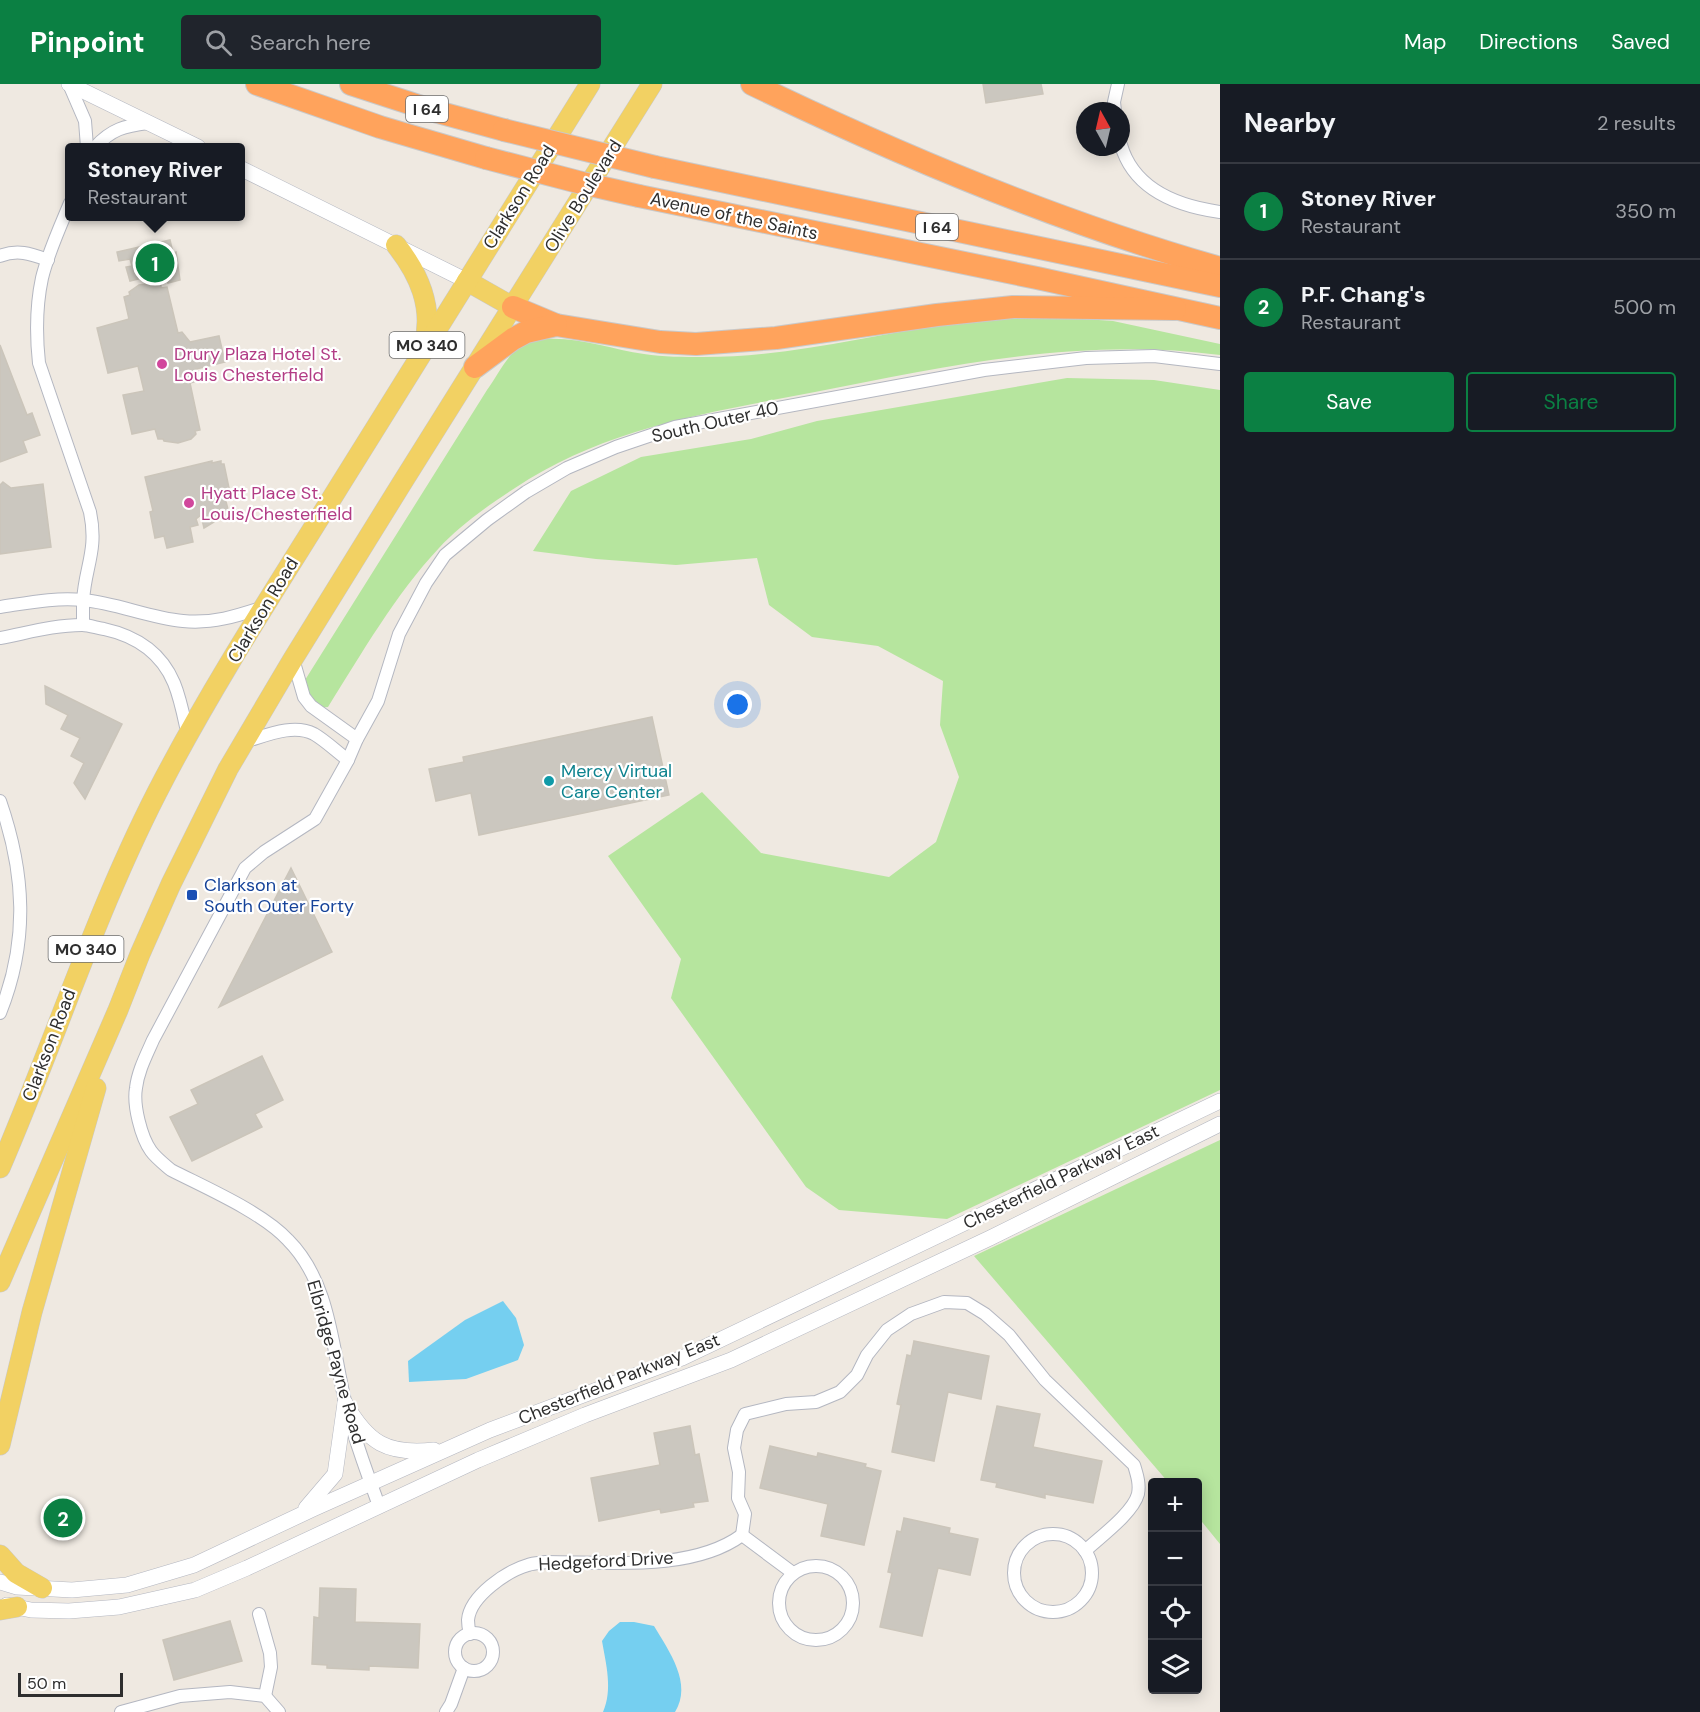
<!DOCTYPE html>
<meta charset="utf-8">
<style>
body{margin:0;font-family:"DM Sans",sans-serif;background:#20242c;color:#f1f3f6}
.controls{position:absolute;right:18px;bottom:18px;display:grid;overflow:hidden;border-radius:6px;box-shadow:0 3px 15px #0003}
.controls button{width:54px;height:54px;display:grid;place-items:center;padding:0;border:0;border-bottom:2px solid #363941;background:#171b24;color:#f1f3f6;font:30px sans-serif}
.compass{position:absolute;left:1076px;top:18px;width:54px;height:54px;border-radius:50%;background:#171b24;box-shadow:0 3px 15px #0003;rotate:352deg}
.scale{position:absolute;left:18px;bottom:15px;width:105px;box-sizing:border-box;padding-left:6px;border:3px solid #2e2e2e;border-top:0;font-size:16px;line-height:21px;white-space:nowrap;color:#2e2e2e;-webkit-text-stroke:4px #fff;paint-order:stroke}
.you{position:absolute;left:738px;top:621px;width:21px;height:21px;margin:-15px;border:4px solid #fff;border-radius:50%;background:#1a73e8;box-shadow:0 0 0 9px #1a73e833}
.badge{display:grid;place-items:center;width:39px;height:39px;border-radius:50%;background:#0b8043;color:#fff;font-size:20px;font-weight:700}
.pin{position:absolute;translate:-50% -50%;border:3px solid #fff;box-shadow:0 2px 6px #0006}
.popup{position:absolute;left:65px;top:59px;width:180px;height:78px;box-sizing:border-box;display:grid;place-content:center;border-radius:6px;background:#171b24;filter:drop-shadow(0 2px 4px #0005);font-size:20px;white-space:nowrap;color:#9ea1a6}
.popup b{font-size:22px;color:#f1f3f6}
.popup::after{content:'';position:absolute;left:50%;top:100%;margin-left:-12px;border:12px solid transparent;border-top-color:#171b24}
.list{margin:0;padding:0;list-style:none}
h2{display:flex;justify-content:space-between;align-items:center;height:78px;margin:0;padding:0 24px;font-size:26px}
h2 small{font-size:20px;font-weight:400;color:#9ea1a6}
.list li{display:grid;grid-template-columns:39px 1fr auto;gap:18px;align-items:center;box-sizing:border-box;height:96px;padding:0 24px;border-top:2px solid #363941}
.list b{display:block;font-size:22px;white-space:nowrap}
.list p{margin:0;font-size:20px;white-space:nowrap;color:#9ea1a6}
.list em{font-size:20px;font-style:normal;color:#9ea1a6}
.actions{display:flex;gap:12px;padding:18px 24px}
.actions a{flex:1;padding:14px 0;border:2px solid #0b8043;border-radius:6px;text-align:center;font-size:21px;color:#0b8043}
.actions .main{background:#0b8043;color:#fff}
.icon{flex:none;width:33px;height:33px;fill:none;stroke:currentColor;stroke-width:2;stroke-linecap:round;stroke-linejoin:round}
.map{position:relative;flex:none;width:1220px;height:1628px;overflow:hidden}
header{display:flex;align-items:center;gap:36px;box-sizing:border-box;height:84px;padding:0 30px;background:#0b8043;color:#fff}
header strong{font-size:28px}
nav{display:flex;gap:33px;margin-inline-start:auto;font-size:21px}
.search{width:420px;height:54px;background:#20242c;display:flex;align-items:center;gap:15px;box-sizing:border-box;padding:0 21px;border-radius:6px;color:#9ea1a6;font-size:22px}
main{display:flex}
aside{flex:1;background:#171b24}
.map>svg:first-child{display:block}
.green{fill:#b6e59e}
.water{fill:#75cff0}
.building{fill:#cbc7bf;stroke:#cbc5ba;stroke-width:1.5}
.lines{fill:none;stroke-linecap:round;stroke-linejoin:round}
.minor-casing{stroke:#b4b7c1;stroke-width:14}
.tertiary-casing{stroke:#b4b7c1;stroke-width:16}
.primary-casing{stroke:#c9c9c9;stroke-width:21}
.motorway-casing{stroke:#c9c9c9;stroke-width:24}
.minor{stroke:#fff;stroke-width:12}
.tertiary{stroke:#fff;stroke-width:15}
.primary{stroke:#f2d163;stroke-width:20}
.motorway{stroke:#ffa35c;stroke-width:22}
.motorway-bridge-casing{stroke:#c9c9c9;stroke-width:24;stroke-linecap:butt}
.motorway-bridge{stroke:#ffa35c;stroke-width:22}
.hotel-dot{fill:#d1479c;stroke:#fff;stroke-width:2}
.culture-dot{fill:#0f9aa8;stroke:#fff;stroke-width:2}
.transit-dot{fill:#1a4fb4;stroke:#fff;stroke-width:2}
.labels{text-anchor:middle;stroke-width:4.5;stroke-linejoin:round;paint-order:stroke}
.shield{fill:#fff;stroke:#6d6d6d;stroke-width:1.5}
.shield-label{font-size:16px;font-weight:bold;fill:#2e2e2e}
.street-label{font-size:18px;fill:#2e2e2e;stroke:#fff}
.hotel-label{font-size:18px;fill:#b23c85;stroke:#fff;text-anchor:start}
.culture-label{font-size:18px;fill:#0d838f;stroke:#fff;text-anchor:start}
.transit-label{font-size:18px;fill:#164399;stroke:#fff;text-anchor:start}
</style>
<header>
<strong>Pinpoint</strong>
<div class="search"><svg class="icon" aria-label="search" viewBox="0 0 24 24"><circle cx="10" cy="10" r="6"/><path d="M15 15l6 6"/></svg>Search here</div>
<nav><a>Map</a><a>Directions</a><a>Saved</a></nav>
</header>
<main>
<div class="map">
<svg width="1220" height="1628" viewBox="0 0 1220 1628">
<rect width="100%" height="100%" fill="#efe9e1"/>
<g class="green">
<path d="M1010,233L1070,234L1113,237L1220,260V271C1082,253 950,281 815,308C711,328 604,344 515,404C490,420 459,442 439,464C395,511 362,569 328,623L317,624L300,604L487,306C499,290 511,261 532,257C568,249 608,265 644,270C663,273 684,273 703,273C788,273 868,252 951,239C970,235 990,235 1010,233Z"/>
<path d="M1067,294L1154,296L1220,306V1006L947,1135L839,1126L806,1103L671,914L681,875L608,772L702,708L761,769L889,793L936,758L959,693L940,641L943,597L878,562L812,553L769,521L757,474L676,481L596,475L533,467L571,407L641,373L751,355L817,337Z"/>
<path d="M1220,1056V1460L1198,1433V1398H1168L974,1172Z"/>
</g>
<g class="water">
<path d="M503,1217L516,1234L524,1261L518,1276L466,1295L409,1298L408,1277L465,1236Z"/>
<path d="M620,1538H634L654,1542C669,1567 693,1600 675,1628H603C613,1606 606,1580 602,1557L609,1547Z"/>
</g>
<g class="building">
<path d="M983,0H1041L1043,10L986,19Z"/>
<path d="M170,156L173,169L176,168L180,196L168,199L166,190L169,189L167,183L159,185L158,183L152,184L154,191L130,197L126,183L132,182L130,175L119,177L117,168Z"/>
<path d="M154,199L161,201V204L167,203L178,249L182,248L190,258L219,252L225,278L196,285L194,298L190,299L200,346L195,347L196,350L191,355L178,359L164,357L163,355H158L155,345L132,350L123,311L144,307L138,282L108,289L97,244L129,235L124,213L130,211L129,208L139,201Z"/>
<path d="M0,261L27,331L32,329L40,351L23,357L27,368L0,378Z"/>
<path d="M212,377V379L221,377V380H224L230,409L224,410L229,429L204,444L201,431L196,435L198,441L190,443L193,458L167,464L164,452L155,454L150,428L153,427L145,393Z"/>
<path d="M3,398L11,404L43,400L51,463L0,470V401Z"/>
<path d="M45,602L122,640L85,715L74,699L84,679L71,672L80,654L61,645L68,631L46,620Z"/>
<path d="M652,633L669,711L479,751L471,709L436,717L429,685L464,678L463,673Z"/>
<path d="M291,784L332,868L219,923Z"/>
<path d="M262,972L283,1016L255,1030L262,1043L192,1077L170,1033L198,1020L191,1006Z"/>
<path d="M914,1257L989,1272L981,1315L948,1308L934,1377L892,1368L901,1321L897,1320L907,1271L911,1272Z"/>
<path d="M997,1322L1040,1330L1033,1363L1102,1377L1093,1419L1045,1410V1414L996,1403L997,1399L981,1396Z"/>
<path d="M690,1342L695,1371L699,1370L708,1417L693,1419L694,1423L661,1429L660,1425L599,1437L591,1394L660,1381L654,1349Z"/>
<path d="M770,1362L817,1373L818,1369L866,1380L865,1383L881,1387L864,1461L821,1452L828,1420L760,1404Z"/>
<path d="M904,1434L950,1444L949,1449L978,1455L970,1491L938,1484L922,1552L880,1543L892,1489L888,1488L897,1447L901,1448Z"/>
<path d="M320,1504L356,1505L355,1538L420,1540L418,1584L369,1582V1586L327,1584V1581L312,1580L314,1533L319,1534Z"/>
<path d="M230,1537L242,1577L174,1596L163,1556Z"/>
</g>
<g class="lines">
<g class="minor-casing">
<g id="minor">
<path d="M69,0L85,37L87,63"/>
<path d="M1115,27L1114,18L1118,0"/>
<path d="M1121,61C1134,106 1177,122 1220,128"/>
<path d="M95,63C112,45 124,42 148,39"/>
<path d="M70,119C60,143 48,169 42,194C36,222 36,251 39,279L90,428C98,467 85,482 83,517C83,525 83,533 83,541"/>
<path d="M0,172C18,165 31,170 48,176"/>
<path d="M0,523C27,519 56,513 83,516C117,519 149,534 183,537C212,540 237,532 264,523"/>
<path d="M0,554C27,549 54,541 82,541C89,541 97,544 104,545C136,552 161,568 174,599C181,616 184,634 188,652"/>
<path d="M293,575L304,613L311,622L357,655"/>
<path d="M244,658C265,652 293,639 314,650C326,657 337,668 348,676"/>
<path d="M0,717C25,789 29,857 0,929"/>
<path d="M379,1422C367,1388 353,1353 345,1317C332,1263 330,1198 288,1156C262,1128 206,1104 171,1086C164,1080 156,1074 151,1067C141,1053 133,1021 136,1004C138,987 146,972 153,956L245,784L264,768L315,735L348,676L357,655L378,617L399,550L426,499L445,471L487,436L526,408L567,384L616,363L675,343L984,286L1086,274L1154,272L1220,280"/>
<circle cx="1053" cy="1489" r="39"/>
<path d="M742,1451L745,1430L738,1414L739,1388L734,1364L737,1346L745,1330L786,1320L816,1318L840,1308L857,1291L867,1271L887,1246L911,1230L944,1218L967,1219L985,1230L1009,1251L1045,1296L1134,1381C1137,1391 1140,1400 1138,1410C1133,1429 1100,1453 1085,1467"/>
<path d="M742,1451L793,1489"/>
<circle cx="816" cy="1519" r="37"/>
<path d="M259,1530L270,1569L271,1583L265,1612"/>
<circle cx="474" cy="1568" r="19"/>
<path d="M470,1550C469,1546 468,1540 468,1536C470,1512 507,1487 528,1481C534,1479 540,1479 546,1478C606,1478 692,1488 742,1451"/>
<path d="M121,1628L180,1612L230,1608L265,1612L279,1628"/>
<path d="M446,1628L451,1620L464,1584"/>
</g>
</g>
<g class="tertiary-casing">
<g id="tertiary">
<path d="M69,0L198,63"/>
<path d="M240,84L467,197"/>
<path d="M345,1319C368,1359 387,1371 434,1366"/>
<path d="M306,1424L335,1390L345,1319"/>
<path d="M0,1498L17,1503L72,1506L127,1501L194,1481L313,1425L490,1346L682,1274L1220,1017"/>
<path d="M7,1521L31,1526L69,1527L119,1523L195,1506L247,1484L478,1376L585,1331L731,1276L990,1154L1220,1040"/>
</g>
</g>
<g class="primary-casing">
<g id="primary">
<path d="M396,161C419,190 434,223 424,261"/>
<path d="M467,197L513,223"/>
<path d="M0,1084C56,955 98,820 164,695C217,594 280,498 340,401C423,268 506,134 590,0"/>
<path d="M0,1198L118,926L140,870L171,800L228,685L293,575L402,399L652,0"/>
<path d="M0,1361L32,1228L96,1004"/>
<path d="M0,1471L16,1489L42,1504"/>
<path d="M0,1526L17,1523"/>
</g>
</g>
<g class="motorway-casing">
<g id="motorway">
<path d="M257,0L380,43L486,74"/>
<path d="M351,0L434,27L504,46"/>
<path d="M752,0C903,73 1058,138 1220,184"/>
<path d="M655,83L1220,202"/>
<path d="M639,112L1037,194L1220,234"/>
<path d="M513,223L556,241L660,258L696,260L776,254L937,231L1013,223L1175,225"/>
<path d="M475,283L513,255L526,248L556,241"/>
</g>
</g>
<use href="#minor" class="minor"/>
<use href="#tertiary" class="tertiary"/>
<use href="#primary" class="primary"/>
<use href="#motorway" class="motorway"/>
<g class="motorway-bridge-casing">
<g id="motorway-bridge">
<path d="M504,46L655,83"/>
<path d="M486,74L582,99L639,112"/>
</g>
</g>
<use href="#motorway-bridge" class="motorway-bridge"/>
</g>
<g class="hotel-dot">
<circle cx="162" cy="280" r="6"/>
<circle cx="189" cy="419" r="6"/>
</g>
<circle class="culture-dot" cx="549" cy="697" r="6"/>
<rect class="transit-dot" x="186" y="805" width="12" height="12" rx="3"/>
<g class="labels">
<g class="shield">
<rect x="406" y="12" width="42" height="26" rx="4.5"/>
<rect x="916" y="130" width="42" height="26" rx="4.5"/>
<rect x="389.5" y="248" width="75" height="26" rx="4.5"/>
<rect x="48.5" y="852" width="75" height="26" rx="4.5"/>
</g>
<g class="shield-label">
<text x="427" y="31">I 64</text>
<text x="937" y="149">I 64</text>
<text x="427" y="267">MO 340</text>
<text x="86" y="871">MO 340</text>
</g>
<g class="street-label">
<text transform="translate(583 112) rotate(-58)" y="6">Olive Boulevard</text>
<text transform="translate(519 113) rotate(-58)" y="6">Clarkson Road</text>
<text transform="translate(734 132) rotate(12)" y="6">Avenue of the Saints</text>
<text transform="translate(715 338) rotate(-13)" y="6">South Outer 40</text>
<text transform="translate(263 526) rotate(-59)" y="6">Clarkson Road</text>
<text transform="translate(49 961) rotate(-69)" y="6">Clarkson Road</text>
<text transform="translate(1061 1093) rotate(-26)" y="6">Chesterfield Parkway East</text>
<text transform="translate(336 1278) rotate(74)" y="6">Elbridge Payne Road</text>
<text transform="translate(619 1295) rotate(-22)" y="6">Chesterfield Parkway East</text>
<text transform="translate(606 1477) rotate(-3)" y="6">Hedgeford Drive</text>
</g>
<g class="hotel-label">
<text x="174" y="276">Drury Plaza Hotel St.<tspan x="174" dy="21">Louis Chesterfield</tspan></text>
<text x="201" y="415">Hyatt Place St.<tspan x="201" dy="21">Louis/Chesterfield</tspan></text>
</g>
<g class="culture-label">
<text x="561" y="693">Mercy Virtual<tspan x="561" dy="21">Care Center</tspan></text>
</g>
<g class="transit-label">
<text x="204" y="807">Clarkson at<tspan x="204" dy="21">South Outer Forty</tspan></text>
</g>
</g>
</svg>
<div class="controls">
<button>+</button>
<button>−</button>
<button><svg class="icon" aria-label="locate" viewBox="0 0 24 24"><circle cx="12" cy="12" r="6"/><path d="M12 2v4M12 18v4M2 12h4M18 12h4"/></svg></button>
<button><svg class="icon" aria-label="layers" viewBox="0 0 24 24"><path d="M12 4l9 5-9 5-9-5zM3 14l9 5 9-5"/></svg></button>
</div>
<svg class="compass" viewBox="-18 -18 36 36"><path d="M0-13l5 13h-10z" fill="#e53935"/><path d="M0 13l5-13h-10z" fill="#9ea1a6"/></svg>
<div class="scale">50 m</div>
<div class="you"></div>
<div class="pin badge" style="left:155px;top:179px">1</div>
<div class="popup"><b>Stoney River</b>Restaurant</div>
<div class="pin badge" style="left:63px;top:1434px">2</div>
</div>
<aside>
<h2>Nearby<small>2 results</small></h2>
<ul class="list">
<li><span class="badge">1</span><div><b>Stoney River</b><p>Restaurant</p></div><em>350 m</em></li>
<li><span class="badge">2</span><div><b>P.F. Chang's</b><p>Restaurant</p></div><em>500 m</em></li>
</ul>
<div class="actions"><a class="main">Save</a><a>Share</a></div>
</aside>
</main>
